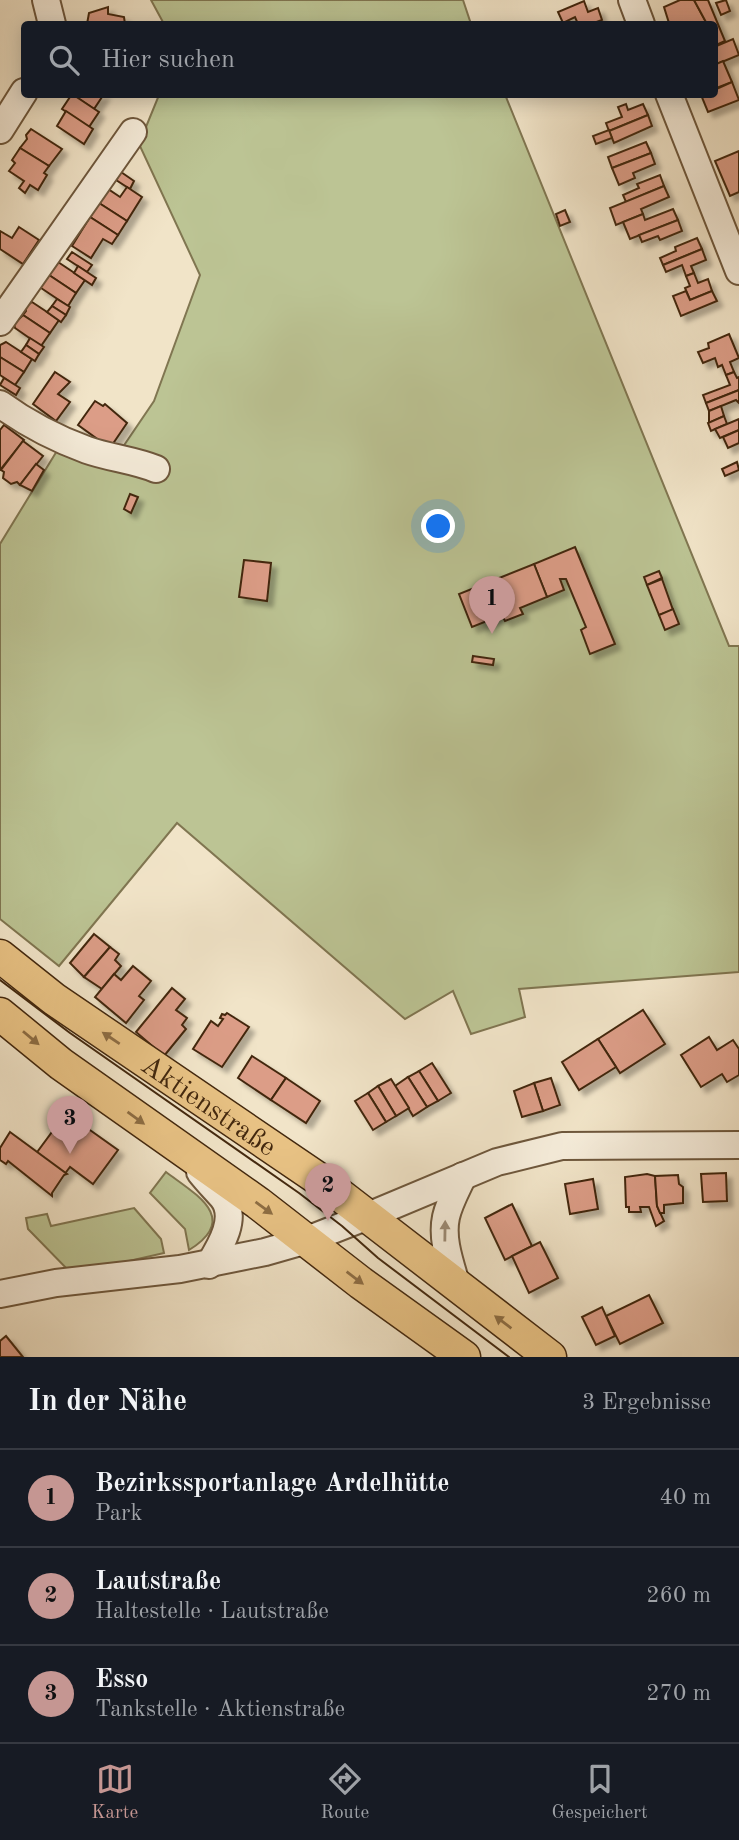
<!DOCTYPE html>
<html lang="de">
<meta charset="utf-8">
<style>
body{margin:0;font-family:"Old Standard TT",serif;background:#242831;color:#f1f3f6}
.you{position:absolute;left:439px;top:527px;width:24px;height:24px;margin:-18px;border:5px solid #fff;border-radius:50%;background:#1a73e8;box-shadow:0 0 0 10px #1a73e833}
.badge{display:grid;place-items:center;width:46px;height:46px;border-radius:50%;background:#c59692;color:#111;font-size:23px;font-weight:700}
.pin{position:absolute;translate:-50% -58px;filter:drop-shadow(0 2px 4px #0008)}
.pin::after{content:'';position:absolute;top:37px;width:24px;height:21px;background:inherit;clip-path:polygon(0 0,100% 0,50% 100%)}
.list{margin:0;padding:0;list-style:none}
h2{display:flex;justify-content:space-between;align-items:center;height:91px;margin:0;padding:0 28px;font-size:30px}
h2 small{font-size:23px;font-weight:400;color:#9ea1a6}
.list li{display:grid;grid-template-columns:46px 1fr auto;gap:21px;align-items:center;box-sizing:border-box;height:98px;padding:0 28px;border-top:2px solid #363941}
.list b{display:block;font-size:26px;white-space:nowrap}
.list p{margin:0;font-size:23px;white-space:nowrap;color:#9ea1a6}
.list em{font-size:23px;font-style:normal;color:#9ea1a6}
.icon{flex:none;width:38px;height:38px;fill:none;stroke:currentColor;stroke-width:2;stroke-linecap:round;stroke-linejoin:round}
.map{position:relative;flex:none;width:739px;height:1357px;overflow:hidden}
.search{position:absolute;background:#171b24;box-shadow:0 4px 18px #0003;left:21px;right:21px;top:21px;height:77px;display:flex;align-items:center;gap:18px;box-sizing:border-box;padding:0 24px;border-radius:7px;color:#9ea1a6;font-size:26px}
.sheet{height:385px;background:#171b24}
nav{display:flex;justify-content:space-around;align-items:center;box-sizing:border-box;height:98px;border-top:2px solid #363941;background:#171b24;font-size:19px;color:#9ea1a6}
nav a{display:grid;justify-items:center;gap:4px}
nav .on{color:#c59692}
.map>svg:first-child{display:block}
.green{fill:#bcc494;stroke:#807651;stroke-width:2}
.building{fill:#dc9d87;stroke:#43280e;stroke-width:2;filter:url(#shadow)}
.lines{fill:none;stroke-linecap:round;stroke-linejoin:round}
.minor-casing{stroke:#6e573c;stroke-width:30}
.major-casing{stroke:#43280e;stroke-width:35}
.minor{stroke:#f6eddb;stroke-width:26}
.major{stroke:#e8c284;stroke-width:32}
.tram{stroke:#43280e;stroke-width:2}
.oneway{fill:#8d6d43}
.oneway2{fill:#9c8a74}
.labels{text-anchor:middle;stroke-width:5;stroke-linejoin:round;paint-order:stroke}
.street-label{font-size:28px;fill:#43280e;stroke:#f6eddb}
</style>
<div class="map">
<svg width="739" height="1357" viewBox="0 0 739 1357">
<defs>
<filter id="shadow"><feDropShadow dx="5.5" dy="5.5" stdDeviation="2" flood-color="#0004"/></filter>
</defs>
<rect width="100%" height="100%" fill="#f1e4c8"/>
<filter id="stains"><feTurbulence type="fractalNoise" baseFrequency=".00286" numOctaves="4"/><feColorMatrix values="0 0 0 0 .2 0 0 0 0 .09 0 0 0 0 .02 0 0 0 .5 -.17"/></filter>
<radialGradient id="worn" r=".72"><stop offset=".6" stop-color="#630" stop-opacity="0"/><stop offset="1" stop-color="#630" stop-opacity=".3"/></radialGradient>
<g class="green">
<path d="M151,0H463L471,24H164Z"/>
<path d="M159,95H510L506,97L729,646H739V972L519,989L525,1017L471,1034L453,991L405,1019L177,823L59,966L0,919V544L63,441L112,463L154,401L200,275L139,144Z"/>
<path d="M166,1172C195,1194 241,1218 189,1250L185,1229L150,1193Z"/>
<path d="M134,1208L161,1239L164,1253L72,1274L28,1229L26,1218L47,1214L51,1226Z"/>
</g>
<g class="building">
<path d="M680,0H694L707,24L669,23L664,7Z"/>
<path d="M694,0H708L725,41L714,46V24H707Z"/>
<path d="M726,0L730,11L721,15L716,3Z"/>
<path d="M584,1L588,12L598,8L602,20L591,24H578L575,17L563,23L558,12Z"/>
<path d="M108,7V14L124,17L125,24H87L89,13Z"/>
<path d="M733,39L739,55L717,64L714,47Z"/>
<path d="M723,61L732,82L714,89V65Z"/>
<path d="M732,82L739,100L708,112L701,95L714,94V90Z"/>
<path d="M72,94H104L94,109Z"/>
<path d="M72,94L99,112L89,127L62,109Z"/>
<path d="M626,104L628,110L643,104L648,115L609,131L606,123L622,117L618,107Z"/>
<path d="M66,111L93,129L84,144L57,126Z"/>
<path d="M648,115L652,126L614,143L609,131Z"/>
<path d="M31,129L62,149L49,166L20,148L27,139L26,135Z"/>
<path d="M609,130L612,138L596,144L593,136Z"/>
<path d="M646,142L651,153L612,168L608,157Z"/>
<path d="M20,148L49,166L44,173L47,175L38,190L30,185L25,193L19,188L24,181L9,171L15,163L12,160Z"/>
<path d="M739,151V192L730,196L715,161Z"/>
<path d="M651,153L655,164L633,173L635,178L619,185L612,168Z"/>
<path d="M121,172L134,181L130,189L116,180Z"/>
<path d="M660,175L664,186L626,202L623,195L639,188L637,184Z"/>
<path d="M664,186L669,197L641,209L643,214L616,225L610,208Z"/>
<path d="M127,187L142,197L127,221L99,203L108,189L120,197Z"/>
<path d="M99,203L127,221L118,235L90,217Z"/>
<path d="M673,209L678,220L630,239L623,222L643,214L645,220Z"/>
<path d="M565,210L570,222L560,226L556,214Z"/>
<path d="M90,217L118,235L112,244L103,239L91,258L72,246Z"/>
<path d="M678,220L682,231L660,240L658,236L642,242L639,235Z"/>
<path d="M19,227L39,240L23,264L0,249V231L12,238Z"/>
<path d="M697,238L702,249L663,265L660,258L676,251L675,247Z"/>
<path d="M702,249L706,260L691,266L694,273L686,276L682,265L666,272L663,265Z"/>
<path d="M72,252L92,265L87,272L67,259Z"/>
<path d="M58,262L85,280L76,293L49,275L52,271L51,267Z"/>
<path d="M78,266L96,278L92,285L74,273Z"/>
<path d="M694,273L698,283L708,279L712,291L690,300L685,288L690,286L686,276Z"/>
<path d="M49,275L76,293L68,306L41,288L40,284Z"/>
<path d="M686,291L690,300L712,291L717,301L681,316L673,296Z"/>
<path d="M57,299L70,307L66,315L52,306Z"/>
<path d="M32,302L59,320L50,333L23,315L26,311L25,307Z"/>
<path d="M52,306L66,315L61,322L47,312Z"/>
<path d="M23,315L50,333L41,346L15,328L14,324Z"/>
<path d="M729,334L739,358L730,362L734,372L726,375L722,365L718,367L715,358L703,363L698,352L709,348L708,343Z"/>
<path d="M30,338L44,347L39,354L26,345Z"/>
<path d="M6,342L32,359L24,372L0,357V345Z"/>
<path d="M26,345L39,354L35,361L21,352Z"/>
<path d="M0,357L24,372L15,385L0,375Z"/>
<path d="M55,372L70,382L58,394L70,402L56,421L33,404Z"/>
<path d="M734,372L737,378L739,377V390L706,403L703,395L730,385L726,375Z"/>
<path d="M4,378L20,388L16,395L0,385Z"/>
<path d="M739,390V403L736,400L709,411L706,403Z"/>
<path d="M95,401L103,406L105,404L127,423L110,448L78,425Z"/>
<path d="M721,406L724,416L709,423V411Z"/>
<path d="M724,416L727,424L711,431L708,423Z"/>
<path d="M739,419V430L720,438L715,429Z"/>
<path d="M4,425L24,440L0,470V430Z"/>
<path d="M739,430V443L728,448L723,437Z"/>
<path d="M23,441L43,456L20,485L17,482L11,484L3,478L4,472L1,470Z"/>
<path d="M737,462L739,470L725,476L722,469Z"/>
<path d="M36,464L44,470L32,491L20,485Z"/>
<path d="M130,494L138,497L131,513L124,509Z"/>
<path d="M575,547L615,644L590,654L581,630L586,627L566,579H560L564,590L547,597L534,564Z"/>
<path d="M244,560L271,563L267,601L239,597Z"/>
<path d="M534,564L547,597L520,608L523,614L505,621L502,615L472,627L459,594Z"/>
<path d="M659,571L662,578L647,585L644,577Z"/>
<path d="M662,579L673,610L659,615L647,585Z"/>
<path d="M673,609L679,624L665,630L659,615Z"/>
<path d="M473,656L494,659L493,665L472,662Z"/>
<path d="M94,934L110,947L84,977L70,963Z"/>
<path d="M110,947L119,954L115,960L121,966L102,989L84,977Z"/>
<path d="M133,966L151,981L139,996L144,1000L126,1023L95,997L114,974L121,980Z"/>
<path d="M172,988L185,999L176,1010L187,1018L182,1025L186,1029L164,1056L136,1032Z"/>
<path d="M643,1010L665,1044L620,1073L598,1039Z"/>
<path d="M227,1013L249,1027L222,1067L193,1049L211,1021L218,1026L223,1019L220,1018L222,1014L225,1015Z"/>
<path d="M709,1037L717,1050L733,1040L739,1049V1075L727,1082L722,1074L701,1087L681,1055Z"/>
<path d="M598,1039L616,1067L579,1090L562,1062Z"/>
<path d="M252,1056L286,1078L271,1100L238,1078Z"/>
<path d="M432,1063L451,1093L438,1101L419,1071Z"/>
<path d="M419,1071L438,1101L427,1107L408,1077Z"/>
<path d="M408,1077L427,1107L413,1116L395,1086Z"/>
<path d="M286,1078L320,1101L306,1123L271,1100Z"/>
<path d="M551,1078L560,1105L543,1111L534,1083Z"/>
<path d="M391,1079L409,1108L396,1116L378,1086Z"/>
<path d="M534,1083L543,1111L522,1117L514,1091Z"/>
<path d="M378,1086L396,1116L386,1122L368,1093Z"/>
<path d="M368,1093L386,1122L373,1130L355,1101Z"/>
<path d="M66,1113L118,1150L93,1184L70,1167L64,1175L35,1155Z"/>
<path d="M10,1132L67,1174L64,1175L52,1193V1196L8,1161L6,1164L0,1160V1148Z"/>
<path d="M726,1173L727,1201L703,1202L701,1174Z"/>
<path d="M647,1174L655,1176L657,1206L664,1221L656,1226L649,1207H640L641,1212H629V1207H626L625,1177Z"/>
<path d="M678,1175L679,1184L683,1187V1203L664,1205V1213H660L657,1206L655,1176Z"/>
<path d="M593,1179L598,1209L570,1214L565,1184Z"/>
<path d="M512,1204L532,1246L505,1260L485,1218Z"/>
<path d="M540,1242L558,1278L529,1293L512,1256Z"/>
<path d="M649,1295L663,1323L620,1344L606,1316Z"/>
<path d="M602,1307L615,1336L596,1345L582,1317Z"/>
<path d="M6,1336L23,1357H0V1341Z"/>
</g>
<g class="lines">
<g class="minor-casing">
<g id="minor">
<path d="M46,0L52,24"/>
<path d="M632,0L641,24"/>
<path d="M669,94L739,271"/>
<path d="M0,130L24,92"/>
<path d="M0,322L133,132"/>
<path d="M0,404C26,423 57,439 87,450C110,458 134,460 156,469"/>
<path d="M200,1172C207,1181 215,1189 222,1197C239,1217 220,1247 209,1265"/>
<path d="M457,1287C451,1265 441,1240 446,1217C449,1203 457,1189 463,1176"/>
<path d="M0,1294L56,1283L180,1269L265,1252L307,1240L368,1216L497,1162L562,1146L739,1145"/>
</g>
</g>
<g class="major-casing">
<g id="major">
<path id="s1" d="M0,956L54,999L323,1182L550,1357"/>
<path d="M0,1014L61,1064L258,1203L361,1283L464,1357"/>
</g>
</g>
<use href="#minor" class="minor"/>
<use href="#major" class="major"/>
<path class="tram" d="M0,980L70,1033L299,1193L342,1226L378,1258L509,1357"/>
</g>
<defs><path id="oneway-solid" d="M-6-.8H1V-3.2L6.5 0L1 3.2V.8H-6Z" transform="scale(1.75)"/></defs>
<g class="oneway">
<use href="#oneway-solid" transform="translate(31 1038) rotate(40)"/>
<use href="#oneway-solid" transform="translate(111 1038) rotate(-146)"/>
<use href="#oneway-solid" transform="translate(136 1118) rotate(36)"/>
<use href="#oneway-solid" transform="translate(264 1208) rotate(36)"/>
<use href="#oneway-solid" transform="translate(355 1278) rotate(37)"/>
<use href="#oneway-solid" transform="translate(503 1322) rotate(-143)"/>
</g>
<use class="oneway2" href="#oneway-solid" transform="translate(445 1231) rotate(-89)"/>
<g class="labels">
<g class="street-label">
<text dy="10" stroke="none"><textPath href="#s1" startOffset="257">Aktienstraße</textPath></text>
</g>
</g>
<rect width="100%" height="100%" filter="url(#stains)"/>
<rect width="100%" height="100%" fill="url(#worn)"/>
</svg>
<div class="you"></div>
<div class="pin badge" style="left:492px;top:634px">1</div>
<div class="pin badge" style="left:328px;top:1221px">2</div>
<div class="pin badge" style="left:70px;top:1154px">3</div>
<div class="search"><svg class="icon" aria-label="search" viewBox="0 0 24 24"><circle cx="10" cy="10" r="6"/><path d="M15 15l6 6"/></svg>Hier suchen</div>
</div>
<section class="sheet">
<h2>In der Nähe<small>3 Ergebnisse</small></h2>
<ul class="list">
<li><span class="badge">1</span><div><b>Bezirkssportanlage Ardelhütte</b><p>Park</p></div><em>40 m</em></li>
<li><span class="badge">2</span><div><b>Lautstraße</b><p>Haltestelle · Lautstraße</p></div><em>260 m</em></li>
<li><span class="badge">3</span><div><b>Esso</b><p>Tankstelle · Aktienstraße</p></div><em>270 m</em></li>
</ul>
</section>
<nav>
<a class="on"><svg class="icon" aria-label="map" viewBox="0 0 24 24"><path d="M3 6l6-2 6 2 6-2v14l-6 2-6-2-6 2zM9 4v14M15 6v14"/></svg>Karte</a>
<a><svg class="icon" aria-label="directions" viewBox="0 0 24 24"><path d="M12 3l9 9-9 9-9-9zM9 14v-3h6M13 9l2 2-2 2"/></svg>Route</a>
<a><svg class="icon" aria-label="saved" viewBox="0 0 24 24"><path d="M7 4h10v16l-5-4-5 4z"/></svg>Gespeichert</a>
</nav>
